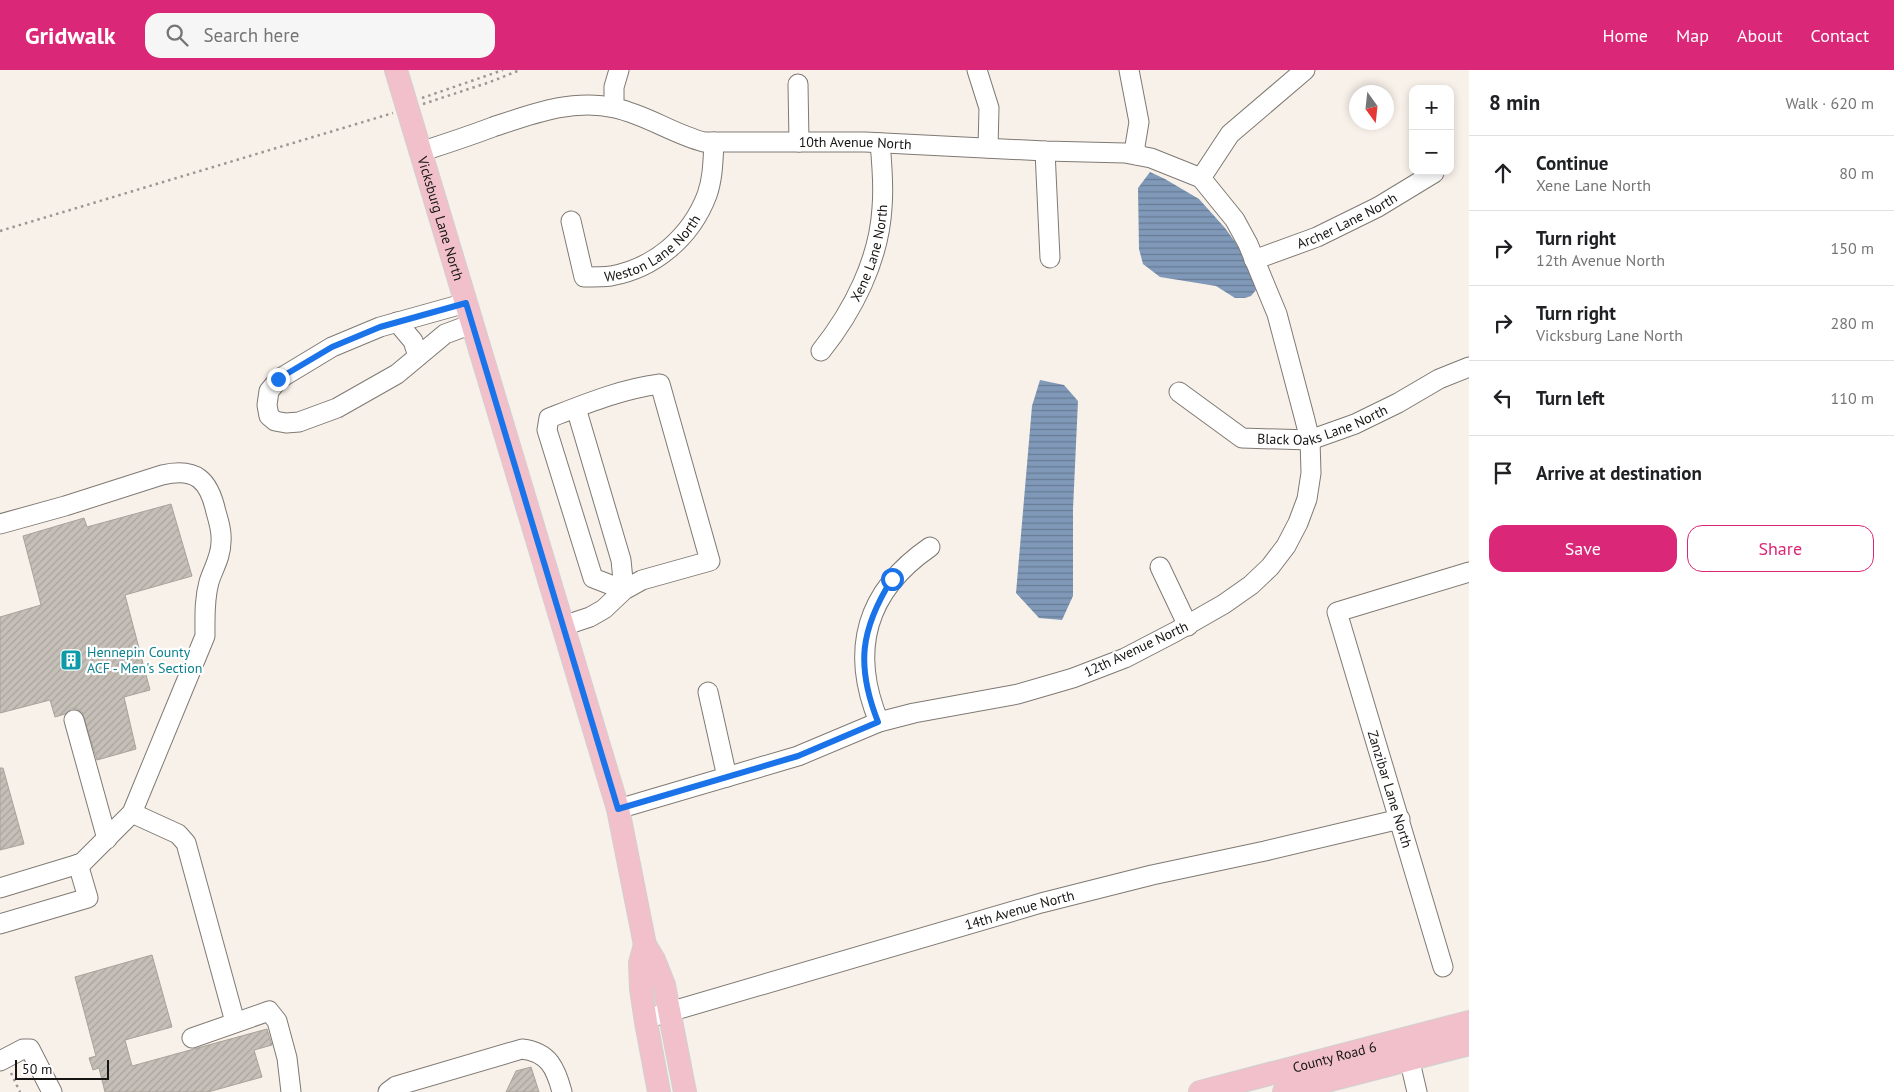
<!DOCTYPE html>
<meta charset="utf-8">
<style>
body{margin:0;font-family:"PT Sans",sans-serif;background:#f6f6f6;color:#202124}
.controls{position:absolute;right:15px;top:15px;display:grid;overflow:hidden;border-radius:10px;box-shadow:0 2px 8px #0003}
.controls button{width:45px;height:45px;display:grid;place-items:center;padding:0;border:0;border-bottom:1px solid #e0e0e0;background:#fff;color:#202124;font:25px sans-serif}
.compass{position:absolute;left:1349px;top:15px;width:45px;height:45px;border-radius:50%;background:#fff;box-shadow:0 2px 8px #0003;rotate:165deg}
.scale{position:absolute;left:15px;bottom:12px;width:94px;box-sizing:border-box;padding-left:5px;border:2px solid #171513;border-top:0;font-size:14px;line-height:18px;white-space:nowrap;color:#171513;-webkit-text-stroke:4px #fff;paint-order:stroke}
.stop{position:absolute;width:15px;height:15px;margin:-11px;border:4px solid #1a73e8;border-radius:50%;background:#fff}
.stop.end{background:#1a73e8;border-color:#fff;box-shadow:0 1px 5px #0008}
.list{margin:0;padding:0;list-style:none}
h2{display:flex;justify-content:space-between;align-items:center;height:65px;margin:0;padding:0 20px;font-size:21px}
h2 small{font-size:16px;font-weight:400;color:#757577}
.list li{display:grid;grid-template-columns:32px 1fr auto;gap:15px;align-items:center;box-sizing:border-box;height:75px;padding:0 20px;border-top:1px solid #e0e0e0}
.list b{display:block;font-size:19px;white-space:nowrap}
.list p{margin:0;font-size:16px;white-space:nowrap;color:#757577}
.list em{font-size:16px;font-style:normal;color:#757577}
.actions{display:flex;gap:10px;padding:15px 20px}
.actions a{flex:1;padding:11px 0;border:1px solid #db2777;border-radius:15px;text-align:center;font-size:18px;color:#db2777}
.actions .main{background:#db2777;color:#fff}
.icon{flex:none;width:28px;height:28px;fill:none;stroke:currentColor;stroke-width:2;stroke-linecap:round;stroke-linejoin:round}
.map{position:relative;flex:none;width:1469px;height:1022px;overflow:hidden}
header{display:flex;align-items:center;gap:30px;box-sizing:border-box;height:70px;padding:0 25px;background:#db2777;color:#fff}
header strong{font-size:24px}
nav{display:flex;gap:28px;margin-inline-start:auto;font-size:18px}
.search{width:350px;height:45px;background:#f6f6f6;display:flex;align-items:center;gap:12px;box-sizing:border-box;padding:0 18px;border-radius:15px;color:#757577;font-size:19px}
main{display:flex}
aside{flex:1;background:#fff}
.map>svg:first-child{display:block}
.water{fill:url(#water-rules)}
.building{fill:url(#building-hatch);stroke:#a8a29b}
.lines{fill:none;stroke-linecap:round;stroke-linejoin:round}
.minor-casing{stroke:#7f7973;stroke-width:21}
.major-casing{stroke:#d1d0d0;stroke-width:24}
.path{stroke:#9c9792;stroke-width:2.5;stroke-dasharray:2.5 4;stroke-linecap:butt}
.minor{stroke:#fff;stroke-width:19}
.major{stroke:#f1c0cb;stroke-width:22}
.route{stroke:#1a73e8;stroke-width:6}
.labels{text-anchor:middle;stroke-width:4.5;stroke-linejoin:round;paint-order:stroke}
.street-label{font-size:14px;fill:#171513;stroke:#fff}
.culture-label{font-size:14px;fill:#0d838f;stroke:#fff;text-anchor:start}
</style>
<header>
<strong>Gridwalk</strong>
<div class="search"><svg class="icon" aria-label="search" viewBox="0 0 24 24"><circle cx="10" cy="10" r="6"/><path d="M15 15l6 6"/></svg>Search here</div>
<nav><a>Home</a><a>Map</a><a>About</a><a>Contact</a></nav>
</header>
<main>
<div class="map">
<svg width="1469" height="1022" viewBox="0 0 1469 1022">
<defs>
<pattern id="water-rules" width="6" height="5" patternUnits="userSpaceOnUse" patternTransform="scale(1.25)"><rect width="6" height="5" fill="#8099b8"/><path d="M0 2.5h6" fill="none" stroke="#687c94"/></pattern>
<pattern id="building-hatch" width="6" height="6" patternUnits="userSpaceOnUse" patternTransform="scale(1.25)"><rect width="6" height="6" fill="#c5bfb8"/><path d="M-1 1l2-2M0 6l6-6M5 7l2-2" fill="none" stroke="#a8a39d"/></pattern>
</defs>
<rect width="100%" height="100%" fill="#f8f1ea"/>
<g class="water">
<path d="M1150,102L1165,109L1199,129L1225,158L1249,191L1256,220L1251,226L1245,228H1235L1216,216L1160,207L1143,194L1139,179L1138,118Z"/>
<path d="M1040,310L1064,315L1078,331L1073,439V526L1062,550L1039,548L1016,523L1032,336Z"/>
</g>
<g class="building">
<path d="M171,434L192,506L125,525L150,620L124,627L136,679L97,690L82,642L77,639H71L65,644L55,647L50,630L0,643V547L41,535L23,466L84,448L87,457Z"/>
<path d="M0,698H3L24,774L0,780Z"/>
<path d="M152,885L172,957L125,970L132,996L267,959L272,975L254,980L262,1007L208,1022H105L99,998L93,1000L89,988L96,986L75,907Z"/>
<path d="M531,997L539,1022H506L516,1001Z"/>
</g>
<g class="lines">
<g class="minor-casing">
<g id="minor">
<path d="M977,0L989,38L988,78"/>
<path d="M1129,0L1139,52L1135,76L1137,85"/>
<path d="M798,14L799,72"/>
<path d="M614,37V17L619,0"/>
<path d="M1045,81L1050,188"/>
<path id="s1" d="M420,82C445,74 469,66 493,57C532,44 573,28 615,38C647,45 673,64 704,72H865L1045,81L1125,83L1151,88L1201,108L1235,150L1248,174L1277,244L1305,350L1310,370L1311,403L1307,429L1298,453L1286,476L1270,497L1251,515L1224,534L1175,562L1125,588L1073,608L1018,624L914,643L879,652L798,686L618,739"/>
<path d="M1201,108L1230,64L1305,0"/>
<path id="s2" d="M571,151L584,207C593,207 603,207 611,206C655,198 691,167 707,125C713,108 713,90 714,72"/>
<path id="s3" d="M1254,190L1317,167L1378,137L1434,103"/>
<path d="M466,233L380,257L332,277L279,309L269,321L267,335L269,346L275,351L286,353L299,352L337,338L397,304L445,264L472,254"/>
<path d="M397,252L413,271L418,286"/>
<path id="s4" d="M821,281C853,241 879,190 882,138C884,116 882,94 880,73"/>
<path id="s5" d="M1179,322L1242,368L1310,370L1355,354L1398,333L1439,309L1469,297"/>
<path d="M0,454L65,436L162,405C196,397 209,410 216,442C219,452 222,462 221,472C221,487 213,499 209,512C204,530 205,548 205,566L132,743L82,793L0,818"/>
<path d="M1160,497L1188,556"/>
<path d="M563,556L590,547L604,539L624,520L642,510L710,491L660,314C621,319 585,334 549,348L547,360L593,508L624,520L621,490L576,338"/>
<path d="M708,622L727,707"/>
<path d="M74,650L107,769"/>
<path d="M879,652C849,580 866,521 930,477"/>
<path d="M132,743L178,764L186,773L235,952"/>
<path d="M0,854L88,828L78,794"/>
<path d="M1443,897L1337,542L1469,502"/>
<path id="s6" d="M645,949L1041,833L1152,805L1265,781L1400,749"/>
<path d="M192,968L269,941L277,951L287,988L291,1022"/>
<path d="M1406,975L1417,1022"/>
<path d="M0,991L23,979H30L52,1022"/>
<path d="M388,1022L396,1016L522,979C549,982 556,999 562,1022"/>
</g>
</g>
<g class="major-casing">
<g id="major">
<path id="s7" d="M396,0L618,739L645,875L654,890L664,915L685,1022"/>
<path d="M645,875L640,893L641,919L646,952L659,1022"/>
<path id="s8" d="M1200,1022L1469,952"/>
<path d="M1284,1022L1469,974"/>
</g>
</g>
<g class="path">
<path d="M422,28L503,0"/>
<path d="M423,34L490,12L520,0"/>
<path d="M0,161L393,43"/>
<path d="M11,1003L20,1022"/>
</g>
<use href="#minor" class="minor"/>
<use href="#major" class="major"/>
</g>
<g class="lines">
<path class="route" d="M278,309L332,277L380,257L466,233L618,739L798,686L878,652C856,596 860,560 892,509"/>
</g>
<defs>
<g id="building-square" transform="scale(1.125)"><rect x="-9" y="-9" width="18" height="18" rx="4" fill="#0f9aa8" stroke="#fff"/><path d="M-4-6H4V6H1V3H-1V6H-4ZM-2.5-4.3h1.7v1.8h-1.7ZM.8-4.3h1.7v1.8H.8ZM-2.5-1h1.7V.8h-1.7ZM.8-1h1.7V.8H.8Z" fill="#fff"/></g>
</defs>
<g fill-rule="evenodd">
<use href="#building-square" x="71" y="590"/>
</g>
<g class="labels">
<g class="street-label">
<text dy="5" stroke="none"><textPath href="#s1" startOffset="449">10th Avenue North</textPath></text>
<text dy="5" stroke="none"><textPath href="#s7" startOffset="155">Vicksburg Lane North</textPath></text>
<text dy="5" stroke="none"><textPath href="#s3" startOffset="101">Archer Lane North</textPath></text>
<text dy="5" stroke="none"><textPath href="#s2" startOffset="135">Weston Lane North</textPath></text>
<text dy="5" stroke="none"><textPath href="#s4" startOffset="111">Xene Lane North</textPath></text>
<text dy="5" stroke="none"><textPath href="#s5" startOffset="161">Black Oaks Lane North</textPath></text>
<text transform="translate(1136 579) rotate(-25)" y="5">12th Avenue North</text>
<text transform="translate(1390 719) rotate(73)" y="5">Zanzibar Lane North</text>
<text dy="5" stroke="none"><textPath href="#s6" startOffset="390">14th Avenue North</textPath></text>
<text dy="5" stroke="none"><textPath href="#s8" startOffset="139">County Road 6</textPath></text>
</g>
<g class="culture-label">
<text x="87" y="587">Hennepin County<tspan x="87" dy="16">ACF - Men's Section</tspan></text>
</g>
</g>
</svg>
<div class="controls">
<button>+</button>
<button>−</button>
</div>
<svg class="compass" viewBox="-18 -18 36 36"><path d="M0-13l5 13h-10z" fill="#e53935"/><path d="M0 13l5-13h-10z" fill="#757577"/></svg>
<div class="scale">50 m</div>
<div class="stop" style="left:892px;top:509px"></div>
<div class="stop end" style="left:278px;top:309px"></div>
</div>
<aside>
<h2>8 min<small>Walk · 620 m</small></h2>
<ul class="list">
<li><svg class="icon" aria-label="ahead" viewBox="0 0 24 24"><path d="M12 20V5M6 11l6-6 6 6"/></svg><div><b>Continue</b><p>Xene Lane North</p></div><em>80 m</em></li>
<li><svg class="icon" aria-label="right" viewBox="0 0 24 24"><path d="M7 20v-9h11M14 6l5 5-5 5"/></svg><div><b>Turn right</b><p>12th Avenue North</p></div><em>150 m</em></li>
<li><svg class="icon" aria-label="right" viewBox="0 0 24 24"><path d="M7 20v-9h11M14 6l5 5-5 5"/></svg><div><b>Turn right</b><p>Vicksburg Lane North</p></div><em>280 m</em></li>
<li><svg class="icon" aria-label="left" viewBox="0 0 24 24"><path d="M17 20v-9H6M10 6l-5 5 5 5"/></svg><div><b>Turn left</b></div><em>110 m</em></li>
<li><svg class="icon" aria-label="arrive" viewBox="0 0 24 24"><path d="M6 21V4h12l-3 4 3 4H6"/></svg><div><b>Arrive at destination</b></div></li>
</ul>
<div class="actions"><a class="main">Save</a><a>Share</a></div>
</aside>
</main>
